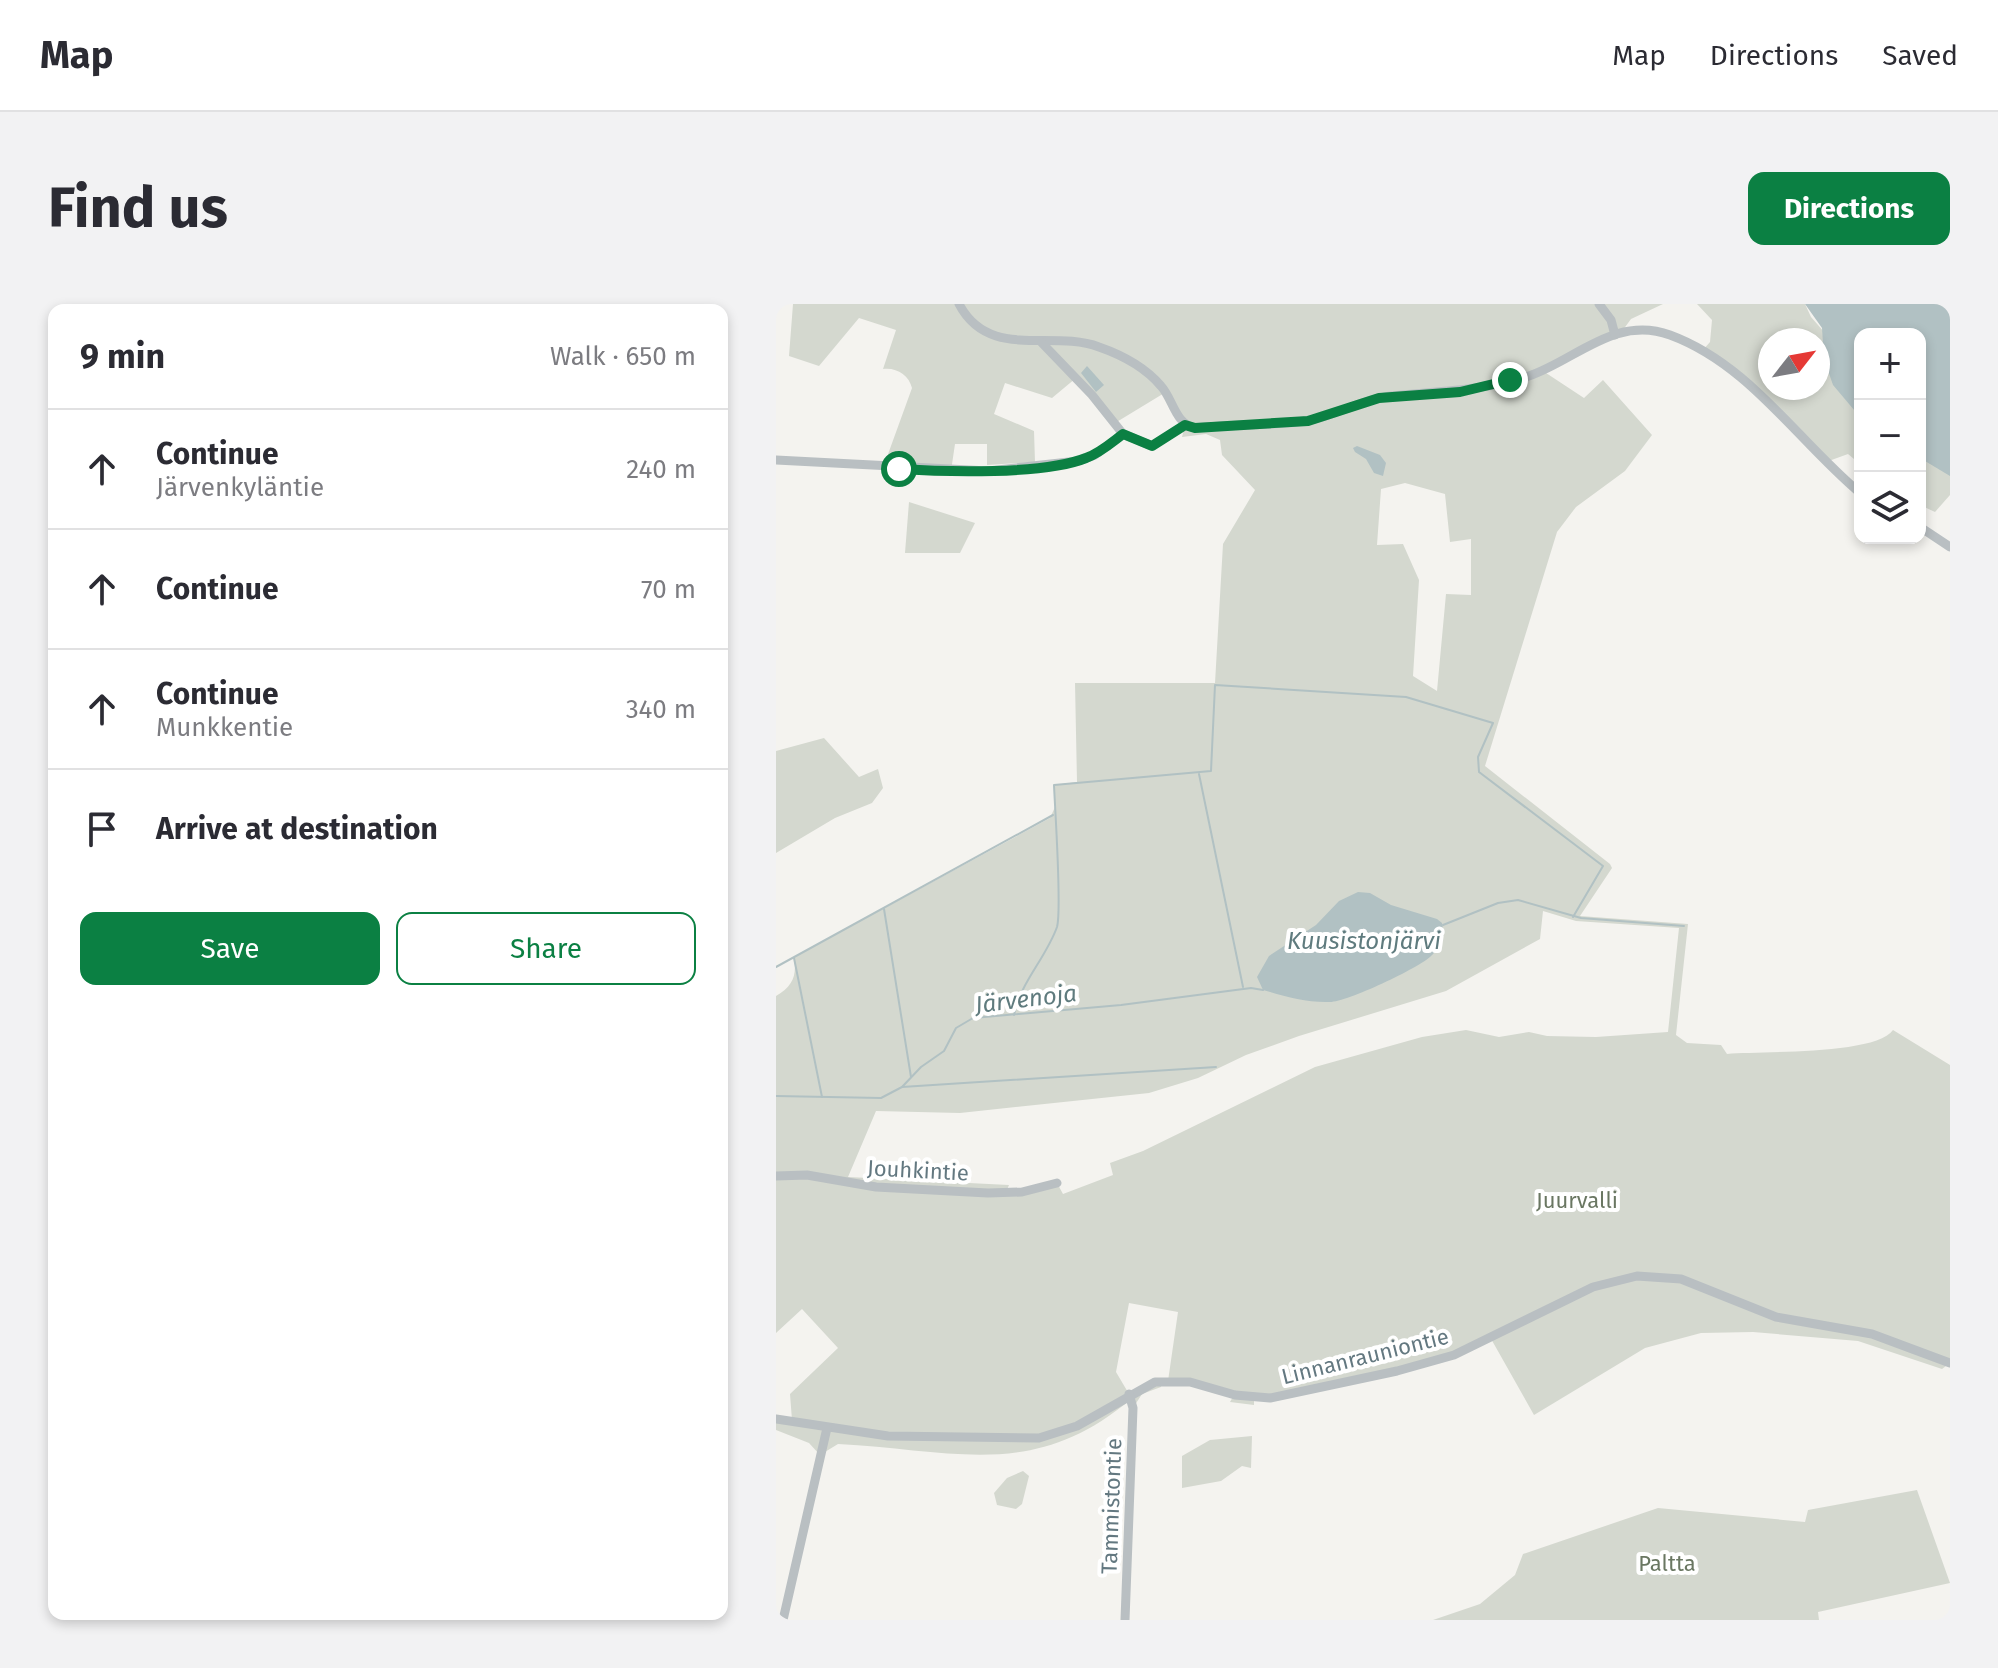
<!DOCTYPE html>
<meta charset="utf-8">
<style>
body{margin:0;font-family:"Fira Sans",sans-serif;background:#f2f2f3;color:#2b2b33}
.controls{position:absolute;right:24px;top:24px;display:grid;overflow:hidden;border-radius:16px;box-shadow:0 4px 12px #0003}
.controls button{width:72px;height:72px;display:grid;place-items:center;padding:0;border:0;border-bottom:2px solid #e1e1e2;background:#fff;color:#2b2b33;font:40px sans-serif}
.compass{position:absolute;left:982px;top:24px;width:72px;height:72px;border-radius:50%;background:#fff;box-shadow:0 4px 12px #0003;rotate:59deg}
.stop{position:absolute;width:24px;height:24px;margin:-18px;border:6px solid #0b8043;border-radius:50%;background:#fff}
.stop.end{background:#0b8043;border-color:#fff;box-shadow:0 2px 8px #0008}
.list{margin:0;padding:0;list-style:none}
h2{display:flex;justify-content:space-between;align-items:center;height:104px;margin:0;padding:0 32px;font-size:34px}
h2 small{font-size:26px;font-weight:400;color:#7c7c81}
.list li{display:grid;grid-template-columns:52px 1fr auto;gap:24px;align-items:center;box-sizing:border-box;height:120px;padding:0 32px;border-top:2px solid #e1e1e2}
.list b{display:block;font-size:30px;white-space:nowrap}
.list p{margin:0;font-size:26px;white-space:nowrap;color:#7c7c81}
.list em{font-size:26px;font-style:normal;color:#7c7c81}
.actions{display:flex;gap:16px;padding:24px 32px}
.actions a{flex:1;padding:18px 0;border:2px solid #0b8043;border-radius:16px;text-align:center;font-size:28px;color:#0b8043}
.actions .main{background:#0b8043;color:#fff}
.icon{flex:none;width:44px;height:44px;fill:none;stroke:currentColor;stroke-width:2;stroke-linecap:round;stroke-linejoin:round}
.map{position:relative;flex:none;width:1174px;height:1316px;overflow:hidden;border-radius:16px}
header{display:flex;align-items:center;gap:48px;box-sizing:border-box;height:112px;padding:0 40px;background:#fff;border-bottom:2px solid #e1e1e2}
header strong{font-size:38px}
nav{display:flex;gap:44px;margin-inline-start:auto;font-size:28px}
.intro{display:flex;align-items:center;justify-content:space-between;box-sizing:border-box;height:192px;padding:0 48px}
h1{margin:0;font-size:56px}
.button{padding:20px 36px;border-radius:16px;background:#0b8043;color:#fff;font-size:28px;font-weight:700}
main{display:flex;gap:48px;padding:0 48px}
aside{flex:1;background:#fff;border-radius:16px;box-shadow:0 4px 12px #0003}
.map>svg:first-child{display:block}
.green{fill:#d4d8cf;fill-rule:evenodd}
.water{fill:#b1c1c3}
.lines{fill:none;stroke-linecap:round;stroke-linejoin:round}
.stream{stroke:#b1c1c3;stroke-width:2}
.minor{stroke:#b9bfc2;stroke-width:9}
.route{stroke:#0b8043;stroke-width:10}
.labels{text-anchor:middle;stroke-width:8;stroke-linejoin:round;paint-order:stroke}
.street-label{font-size:22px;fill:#637880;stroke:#fff}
.park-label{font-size:22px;fill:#6a7762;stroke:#fff}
.water-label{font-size:24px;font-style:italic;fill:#5f7b7e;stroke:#fff}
</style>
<header>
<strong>Map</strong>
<nav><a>Map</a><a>Directions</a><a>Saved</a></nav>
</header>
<div class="intro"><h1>Find us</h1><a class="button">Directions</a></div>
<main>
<aside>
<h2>9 min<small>Walk · 650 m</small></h2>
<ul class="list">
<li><svg class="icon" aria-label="ahead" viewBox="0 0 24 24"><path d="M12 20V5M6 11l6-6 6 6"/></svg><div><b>Continue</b><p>Järvenkyläntie</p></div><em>240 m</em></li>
<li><svg class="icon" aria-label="ahead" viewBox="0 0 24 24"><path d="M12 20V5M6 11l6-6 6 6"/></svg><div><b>Continue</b></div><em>70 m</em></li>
<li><svg class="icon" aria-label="ahead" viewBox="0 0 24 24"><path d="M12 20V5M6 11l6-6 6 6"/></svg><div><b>Continue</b><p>Munkkentie</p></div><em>340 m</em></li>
<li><svg class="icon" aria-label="arrive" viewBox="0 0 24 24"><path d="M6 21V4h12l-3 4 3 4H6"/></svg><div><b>Arrive at destination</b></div></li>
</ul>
<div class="actions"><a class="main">Save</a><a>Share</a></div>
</aside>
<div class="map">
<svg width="1174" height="1316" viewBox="0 0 1174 1316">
<rect width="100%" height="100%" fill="#f4f3ef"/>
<g class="green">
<path d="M17,0H887L855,15L844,30L767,67L808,94L827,76L876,131L849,167L800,203L781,228L709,462L834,560L836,564L804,612L912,620L900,731L911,739L945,741L951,750C985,747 1100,751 1117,726L1174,761V1059L1166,1065L1082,1037L977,1028L925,1029L869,1044L758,1111L714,1033L678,1051L478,1094V1101L454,1098L458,1091L392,1077L402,1008L353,999L340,1068L353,1090L386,1077L385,1083L366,1090L357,1104L355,1095C258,1177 179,1146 62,1140L44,1151L33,1139L0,1126V1115L16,1116L14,1090L62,1044L26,1005L0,1029V692C17,682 21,672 18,653L274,514L279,503L278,481L301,478L299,379H439L447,240L479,186L446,151L444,136L430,130L406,133L409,121L390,88L339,119L300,74L276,94L229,79L218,110L258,127L259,158L211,161V140H179L175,167L107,164L136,84C133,71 120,63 107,65L120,26L83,14L43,62L13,52ZM629,179L669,190L674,238L695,235V291L670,290L661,387L637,372L643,276L627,240L601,241L605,185ZM767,607L800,617L903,624L892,728L820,733L771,732L753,728L723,733L690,726L646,733L539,763L367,847L334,859L337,871L287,890L281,879L230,888L233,881L72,873L100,807L184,809L373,789L422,774L470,751L523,732L670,687L764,635Z"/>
<path d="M921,0H1029L1035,13L1084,69V160L1072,150L1050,158L986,94L927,46L934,38L936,16ZM994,36H1042V84H994Z"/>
<path d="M1144,127L1174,150V191L1159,208L1144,201Z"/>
<path d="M133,198L199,219L184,249H129Z"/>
<path d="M48,434L83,473L102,465L107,484L96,499L59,514L0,549V447Z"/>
<path d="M476,1132L475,1164L466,1162L445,1177L406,1184V1152L434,1136Z"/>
<path d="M247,1167L253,1172L246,1200L240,1205L221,1201L218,1189L231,1174Z"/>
<path d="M1141,1186L1174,1279L1042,1308L1043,1316H657L704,1300L739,1271L747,1250L882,1204L1029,1218L1032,1206Z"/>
</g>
<g class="water">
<path d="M1029,0H1174V172L1144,154V30H1084V113L1057,81L1048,55L1046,24Z"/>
<path d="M311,62L328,81L320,88L305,69Z"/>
<path d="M581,142L604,151L610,159L607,172L598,169L590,155L579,148L577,144Z"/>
<path d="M582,588L594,589L615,601L661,615L666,619C669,631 664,644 655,652C643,664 571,698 554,698C531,699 508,692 487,686L481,673L493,652L540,621L563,597Z"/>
</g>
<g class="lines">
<g class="stream">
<path d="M423,470L467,683"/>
<path d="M108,605L135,773"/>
<path d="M667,621L722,599L742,596L805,614L908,622"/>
<path d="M18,654L46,793"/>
<path d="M0,663L277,511"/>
<path d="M238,711C244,679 270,654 281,623C286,605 279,506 278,481L435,467L439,381L630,393L717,419L702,453L703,468L827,562L797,613"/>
<path d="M126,783L440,763"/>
<path d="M0,792L105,794L126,783L145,763L168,747L180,724L197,714L345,701L475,684L487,686"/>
</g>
<g class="minor">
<path d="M183,0C213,57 275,25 323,43C346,51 369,63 385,82C397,95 399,120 419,124C456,119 496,123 534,116C562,111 587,95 615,92C662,87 707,87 753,72C800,56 839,11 894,31C973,60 1021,136 1084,189"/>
<path d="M823,0L835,16L839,31"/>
<path d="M266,39L316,91L347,130L376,142L409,121"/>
<path d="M0,156L212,167L302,157L319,151L347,130"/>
<path d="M1144,223L1174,243"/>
<path d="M0,872L31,871L100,883L212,889L246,888L281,879"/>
<path d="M0,1115L112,1132L263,1134L301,1122L379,1078H414L459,1091L494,1094L621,1067L678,1051L817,983L861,972L905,975L1000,1013L1096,1030L1174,1059"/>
<path d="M7,1316L51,1124"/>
<path d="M349,1316L357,1104L353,1090"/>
</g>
</g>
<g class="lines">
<path class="route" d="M123,165C169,168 268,171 310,154C324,149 335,139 347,130L376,142L409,121L419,124L532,117L603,94L684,88L734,76"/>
</g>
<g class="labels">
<g class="street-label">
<text transform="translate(142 866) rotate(3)" y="8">Jouhkintie</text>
<text transform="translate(589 1052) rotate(-14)" y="8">Linnanrauniontie</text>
<text transform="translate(335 1202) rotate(-88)" y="8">Tammistontie</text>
</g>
<g class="park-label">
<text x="801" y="904">Juurvalli</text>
<text x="891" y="1267">Paltta</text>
</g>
<g class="water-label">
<text x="588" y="645">Kuusistonjärvi</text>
<text transform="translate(250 695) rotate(-7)" y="8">Järvenoja</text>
</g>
</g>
</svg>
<div class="controls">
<button>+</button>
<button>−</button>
<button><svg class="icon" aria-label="layers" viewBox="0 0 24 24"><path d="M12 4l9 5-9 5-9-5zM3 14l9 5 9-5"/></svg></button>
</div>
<svg class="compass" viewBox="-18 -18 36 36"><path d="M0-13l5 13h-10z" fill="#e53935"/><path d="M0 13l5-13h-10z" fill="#7c7c81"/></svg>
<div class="stop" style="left:123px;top:165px"></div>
<div class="stop end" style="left:734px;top:76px"></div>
</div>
</main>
